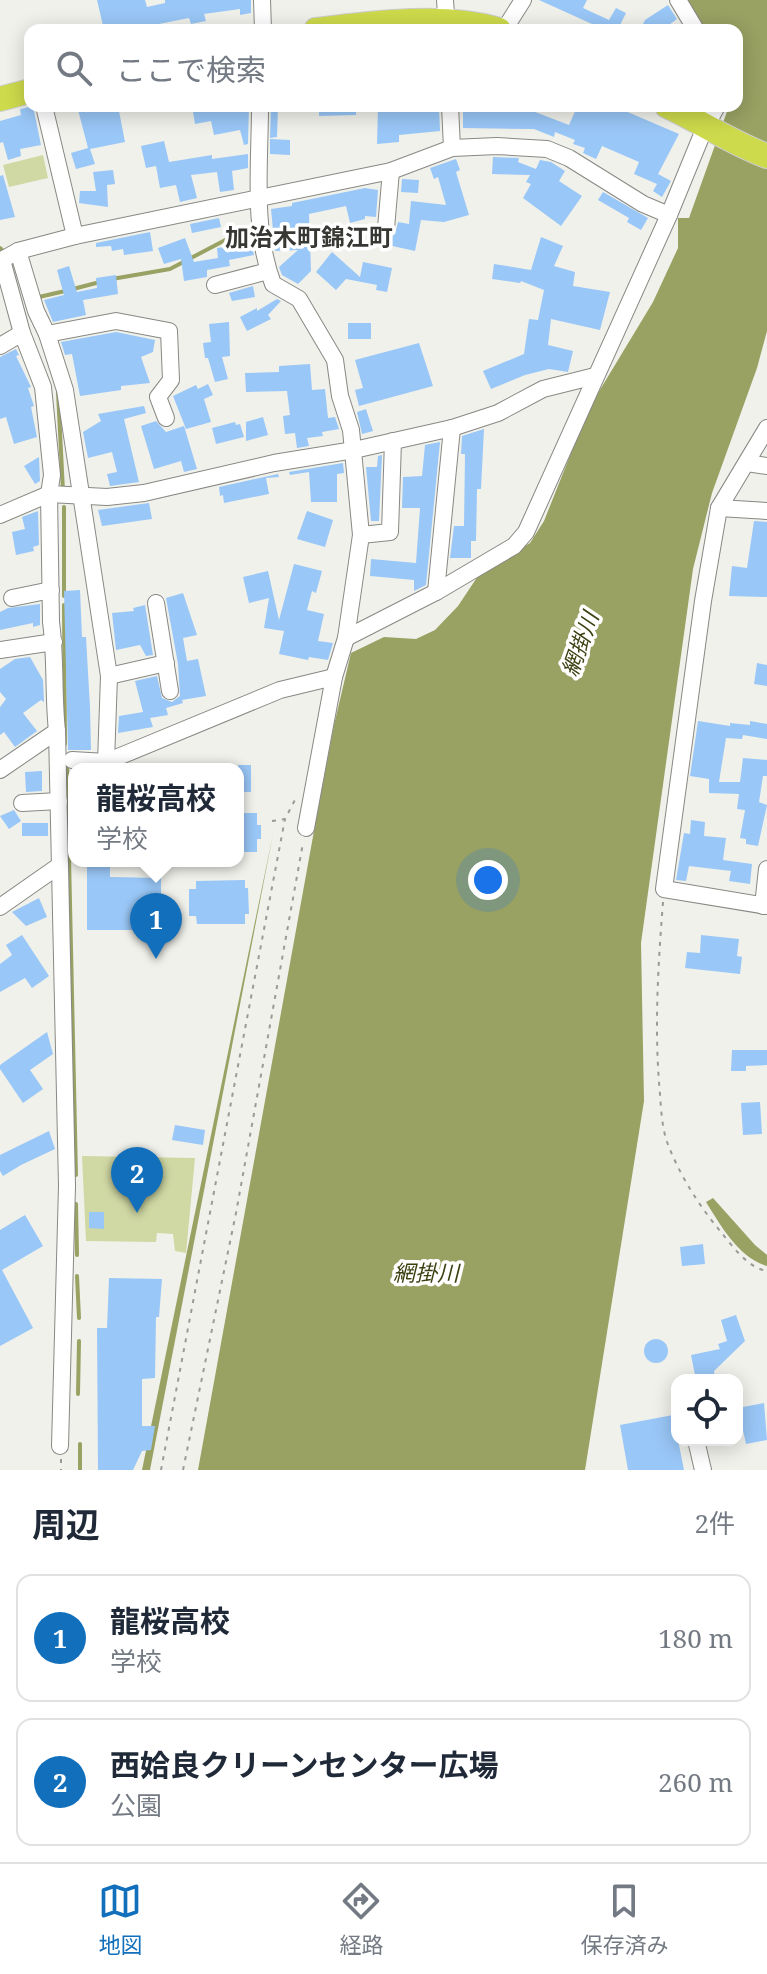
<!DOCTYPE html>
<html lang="ja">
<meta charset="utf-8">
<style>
body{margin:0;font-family:"Noto Serif","Noto Sans JP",serif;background:#f2f2f3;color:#1f2937}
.controls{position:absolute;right:24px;bottom:24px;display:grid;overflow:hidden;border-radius:16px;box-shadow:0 4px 20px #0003}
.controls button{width:72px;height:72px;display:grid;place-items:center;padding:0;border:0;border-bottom:2px solid #e0e1e3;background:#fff;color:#1f2937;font:40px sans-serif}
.you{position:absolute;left:488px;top:880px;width:28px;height:28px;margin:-20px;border:6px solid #fff;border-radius:50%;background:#1a73e8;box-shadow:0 0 0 12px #1a73e833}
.badge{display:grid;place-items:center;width:52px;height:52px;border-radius:50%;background:#116fbb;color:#fff;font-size:26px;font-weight:700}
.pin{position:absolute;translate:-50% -66px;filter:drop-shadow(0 2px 4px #0008)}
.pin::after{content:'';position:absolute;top:42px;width:28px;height:24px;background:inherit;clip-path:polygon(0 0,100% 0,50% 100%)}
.popup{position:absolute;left:68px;top:763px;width:176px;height:104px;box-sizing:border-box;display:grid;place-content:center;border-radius:16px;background:#fff;filter:drop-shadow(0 2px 6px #0005);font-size:26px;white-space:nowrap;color:#747a83}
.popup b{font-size:30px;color:#1f2937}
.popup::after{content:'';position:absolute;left:50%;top:100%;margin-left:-16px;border:16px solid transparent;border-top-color:#fff}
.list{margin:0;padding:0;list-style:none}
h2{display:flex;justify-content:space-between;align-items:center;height:104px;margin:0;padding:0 32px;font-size:34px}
h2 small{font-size:26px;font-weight:400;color:#747a83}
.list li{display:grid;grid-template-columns:52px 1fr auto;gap:24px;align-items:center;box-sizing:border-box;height:128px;margin:0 16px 16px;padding:0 16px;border:2px solid #e0e1e3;border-radius:16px}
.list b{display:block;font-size:30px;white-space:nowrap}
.list p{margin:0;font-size:26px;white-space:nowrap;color:#747a83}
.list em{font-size:26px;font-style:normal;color:#747a83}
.icon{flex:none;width:44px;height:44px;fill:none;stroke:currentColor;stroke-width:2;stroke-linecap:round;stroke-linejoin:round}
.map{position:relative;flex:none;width:767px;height:1470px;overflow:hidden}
.search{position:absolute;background:#fff;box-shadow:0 4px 20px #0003;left:24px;right:24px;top:24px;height:88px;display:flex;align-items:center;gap:20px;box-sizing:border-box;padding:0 28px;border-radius:16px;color:#747a83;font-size:30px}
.sheet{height:392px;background:#fff}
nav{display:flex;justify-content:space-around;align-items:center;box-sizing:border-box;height:112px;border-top:2px solid #e0e1e3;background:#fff;font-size:22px;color:#747a83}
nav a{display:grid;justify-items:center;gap:4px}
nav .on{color:#116fbb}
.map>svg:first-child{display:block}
.green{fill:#d0d8a3}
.water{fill:#99a163}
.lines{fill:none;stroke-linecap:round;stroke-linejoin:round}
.stream{stroke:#99a163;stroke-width:4}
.building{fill:#99c7f7}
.minor-casing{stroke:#888884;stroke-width:18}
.highway-casing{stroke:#cdcdcc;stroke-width:26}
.path{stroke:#9a9b97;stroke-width:2;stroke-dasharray:4 6;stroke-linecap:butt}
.minor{stroke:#fff;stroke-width:16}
.highway{stroke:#cdda4b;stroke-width:24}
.labels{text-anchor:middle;stroke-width:7;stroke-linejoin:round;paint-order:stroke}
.water-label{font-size:22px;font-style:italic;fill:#3d4111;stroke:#fff}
.quarter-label{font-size:24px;font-weight:bold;fill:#373833;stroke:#fff}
</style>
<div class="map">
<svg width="767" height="1470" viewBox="0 0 767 1470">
<rect width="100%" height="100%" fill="#f0f1eb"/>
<g class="green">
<path d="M43,155L48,178L9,187L3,165Z"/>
<path d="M82,1156L195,1158L186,1253L175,1251L173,1234L157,1233L156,1242L86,1241Z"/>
</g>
<g class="water">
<path d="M687,0H767V331L757,368L712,493L693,569L641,943L644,1101L585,1470H198L314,831L334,725L351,653L384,637L416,639L435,630L458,606L480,573L530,543L544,521L589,408L653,302L678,248V218H689L729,106H737V30H706Z"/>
<path d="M273,834L150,1470H142Z"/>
<path d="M713,1198L755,1245L767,1255V1266C739,1258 721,1226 706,1202Z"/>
</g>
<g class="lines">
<g class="stream">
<path d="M0,248L2,250"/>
<path d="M112,279L170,269L233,236L252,233"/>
<path d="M73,289L100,282"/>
<path d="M39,297L65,291"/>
<path d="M58,392L63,491"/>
<path d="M64,507V596"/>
<path d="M64,605L65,744"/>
<path d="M67,767L76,1175"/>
<path d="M76,1204L77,1255"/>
<path d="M77,1276L79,1318"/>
<path d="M78,1394L79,1341"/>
<path d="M80,1444V1470"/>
</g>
</g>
<g class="building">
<path d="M97,0H145L147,7L165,3V0H251V13L240,15V9L204,14L206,21L191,24L189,18L154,25V30H104Z"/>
<path d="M539,0H587L583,8L609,20L616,8L626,13L620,25L630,30H589L592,24Z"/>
<path d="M668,5L677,19L662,30H640L645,20Z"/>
<path d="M33,106L41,145L20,149L21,156L8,160L3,142L0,143V121L21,115L20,109Z"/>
<path d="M77,106H118L125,142L90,149L95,164L76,169L71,153L88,148Z"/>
<path d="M192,106H249L248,144L244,145L240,130L214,135L211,121L195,124Z"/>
<path d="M271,106H278L277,137L270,138Z"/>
<path d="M319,106H356V115L319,116Z"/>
<path d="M378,106H399L400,111L439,107L440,131L399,135V142L377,144Z"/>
<path d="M463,106H476V111H508V106H531L530,110L569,125L577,107L589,111L591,106H625L623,110L679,134L658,174L671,181L662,197L653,191L657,184L634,174L639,162L602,146L596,159L583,153L585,148L573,144L575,140L555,132L554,137L534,129L463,128Z"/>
<path d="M270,139L290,140V155L270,154Z"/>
<path d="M164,141L169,162L212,155V159L248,154V168L232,171L234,190L220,192L217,172L191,175L197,198L180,202L176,185L160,188L156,166L146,168L141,146Z"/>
<path d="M493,157L519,158L518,162L536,169L540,160L551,162L565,171L559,181L582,196L561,226L523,198L531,184L526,182L530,175L492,174Z"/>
<path d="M456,159L460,170L456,172L469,215L444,222L421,220L415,251L388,245L390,238L395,234L398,222L409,224L411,201L446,205L438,177L434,179L430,168Z"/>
<path d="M113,170L115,184L107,185L108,207L79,203L80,191H96L93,172Z"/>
<path d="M3,175L15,217L0,220V176Z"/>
<path d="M402,179L419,180L418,193L401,192Z"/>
<path d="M365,188L378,190L376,217L365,216V219L350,223L346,206L309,214L311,271L298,284L282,275L279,267L298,250L275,251L271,209L292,206V203Z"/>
<path d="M603,192L648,218L641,230L627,222L629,218L598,200Z"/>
<path d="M219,218L221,227L192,233L190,224Z"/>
<path d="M150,232L153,251L124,255L123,249L112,251L111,246L96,247V243Z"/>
<path d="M541,237L563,246L554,266L575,272L573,286L610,292L600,330L551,319L548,345L573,351L568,372L549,369L525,375L491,389L483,371L524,354L529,319L538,320L544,290L521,281L520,283L492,279L494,264L531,270Z"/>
<path d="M185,238L194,262L218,258L217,248L251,243L254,255L229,260L230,266L207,270V277L184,281L181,259L164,264L158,248Z"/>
<path d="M332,252L360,277L363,262L392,268L387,292L376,290L377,285L346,279L336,290L316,272Z"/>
<path d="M69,266L77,292L97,288L96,278L116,275L118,294L83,300L86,315L53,322L44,300L64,295L57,270Z"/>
<path d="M253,286L255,297L232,301L229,293Z"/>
<path d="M277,299L281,301L268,315L271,319L247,331L240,317L257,308V311Z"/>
<path d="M229,322L230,356L222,357L228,379L215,382L208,358H205L203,343L211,342L209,324Z"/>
<rect x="348" y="323" width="23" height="16"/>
<path d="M116,332L155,340L153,352L141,357L150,383L121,386V390L80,396L72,354L65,355L61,342Z"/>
<path d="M419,343L433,386L359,406L355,390L363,388L355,360Z"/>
<path d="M16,349L19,355L16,356L31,387L28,388L34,406L31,407L37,437L14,444L6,417L0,419V357Z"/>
<path d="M310,364L312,390L325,389L328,418L335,417L339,429L322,432L323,436L307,438L309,446L297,448L295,433L285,434L283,416L290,415L287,391L246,392L245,373L279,372V366Z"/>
<path d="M208,384L213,395L204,399L211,422L186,429L173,396L196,385L198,389Z"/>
<path d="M144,406L146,413L124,419L139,482L110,486L107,474L117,472L112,452L88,458L83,432L101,421L98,414Z"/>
<path d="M366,409L373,431L362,434L357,412Z"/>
<path d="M263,417L268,435L246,441V422Z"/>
<path d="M156,421L166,432L184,426L197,469L184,472L181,461L154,469L141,426Z"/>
<path d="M235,422L236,425L240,424L244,437L216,444L212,428Z"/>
<path d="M484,429L481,489H477L476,541H471V558H450L454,526H464L465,454H461L462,436Z"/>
<path d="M440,442L426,585L414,591V580L370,576L371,559L416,563L420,508H402L403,477L422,476L425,445Z"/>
<path d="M382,455L379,521H371L366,467H377L378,456Z"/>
<path d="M39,457L40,481L35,484L24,466Z"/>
<path d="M343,463L344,473L337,474V502H311L309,472L290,475L289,472Z"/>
<path d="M278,474L279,477L266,478L269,494L224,503L223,495L220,496L219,487Z"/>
<path d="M149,503L152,519L102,526L98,510Z"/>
<path d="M38,511L39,545L33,547L34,551L16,555L12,532L25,529L22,517Z"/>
<path d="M307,511L333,520L325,547L297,539Z"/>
<path d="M754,521L767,522V597L729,596L732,566L747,568Z"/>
<path d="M294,564L322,571L316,593L312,591L307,610L324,614L318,641L333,643L328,660L309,657L308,660L279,654L284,631L264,628L269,598L249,603L243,577L268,571L279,620Z"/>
<path d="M80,590L82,637H86L90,707L91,750H68L64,591Z"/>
<path d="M183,593L197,635L183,638L187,661L198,659L206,696L182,700L183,703L166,708L168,715L150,718L153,727L118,733L119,716L143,712L135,681L157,676L162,698L172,702L180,696L178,664L166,598Z"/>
<path d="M40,604V625L33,627V623L0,630V612L8,608Z"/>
<path d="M145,605L153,655L146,656L140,645L116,650L112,613L134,611L133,608Z"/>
<path d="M30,657L43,680L44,702L41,700L23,713L37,731L15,747L4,732L0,735V707L6,699L0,692V669L15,659Z"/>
<path d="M757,663L767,665V686L754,684Z"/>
<path d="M698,721L730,726V723L750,725V721L767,724V739L743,735L742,739L726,738L719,782H740L743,758L767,760V776H763L759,802L767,805L758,846L746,844V839L740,838L745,810L737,809L739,794L709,793V779L690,776Z"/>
<rect x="238" y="765" width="13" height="27"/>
<path d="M42,771V791L26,792L25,772Z"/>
<path d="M14,810L21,821L9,829L0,816Z"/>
<path d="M238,813H257V825H261V839H257V852H238Z"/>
<path d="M691,820L705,822L704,836L726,838L723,860L752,864L750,884L729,881L731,871L689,866L686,881L676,880L684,833L690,834Z"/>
<rect x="22" y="823" width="26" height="13"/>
<path d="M87,861H110V877L161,878V930H87Z"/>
<path d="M245,880V888H248L249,914H245V924H197L196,916H189V889H196V881Z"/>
<path d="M39,898L47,917L26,926L12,912Z"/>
<path d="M22,935L49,976L32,988L25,978L0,992V964L12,955L6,945Z"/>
<path d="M701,935L739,939L737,956L742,957L740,974L685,968L687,952L700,953Z"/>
<path d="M47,1032L53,1054L30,1070L43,1089L23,1103L0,1069V1065Z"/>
<path d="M732,1050H767V1065L746,1066V1071H731Z"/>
<path d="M760,1102L762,1134L743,1135L741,1103Z"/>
<path d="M175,1125L205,1130L203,1145L172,1140Z"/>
<path d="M49,1131L55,1149L21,1165L3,1176L0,1171V1155Z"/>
<path d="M89,1212H104V1229L89,1228Z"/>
<path d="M25,1215L43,1246L2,1270L33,1328L0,1346V1230Z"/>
<path d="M703,1244L705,1264L682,1266L680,1247Z"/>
<path d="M109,1278L162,1279L159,1317H156L155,1378L142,1379V1426H155L151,1450L142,1451L133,1470H98L97,1328H107Z"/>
<path d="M736,1315L745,1341L714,1371L715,1380H696L691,1355L720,1349L718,1344L727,1341L721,1320Z"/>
<circle cx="656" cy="1351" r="12"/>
<path d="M764,1403L767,1440L746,1444L738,1408Z"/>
<path d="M673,1415L684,1470H628L620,1425Z"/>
</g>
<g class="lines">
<g class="minor-casing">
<g id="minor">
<path d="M262,0L263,30"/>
<path d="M445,0L447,30"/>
<path d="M678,0L696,30"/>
<path d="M504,30L523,0"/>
<path d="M44,106L75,236"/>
<path d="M260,106C260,165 252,228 273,284L299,299L335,360L340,396L351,430L361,535L346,638L334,677L306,828"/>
<path d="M450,106L452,148"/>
<path d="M386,228L391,171"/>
<path d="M18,251L36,311L47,334L65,390L109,676L106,762"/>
<path d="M2,260L22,333L43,387L52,475L49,494L51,622C56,658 53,695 57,731L67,1186L60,1446"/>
<path d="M0,261L18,251L75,236L391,171L452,148L497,146L547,149L569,158L643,204L669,215"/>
<path d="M215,285L268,271"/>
<path d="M47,334L116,321L169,331L171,380L158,397L166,418"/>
<path d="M0,346L22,333"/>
<path d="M767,428L719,508L703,601L664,889L767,906"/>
<path d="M747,463L767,466"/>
<path d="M719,508L767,511"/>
<path d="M0,515L49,494L107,497L144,493L274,463L354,450L452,428L498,413L543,389L595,376"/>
<path d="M361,535L390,532L393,441"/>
<path d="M436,592L452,428"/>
<path d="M12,598L51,590"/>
<path d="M156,603L170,691"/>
<path d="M346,638L436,592L514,546L526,532L669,215L703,132L717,106"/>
<path d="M0,650L54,642"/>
<path d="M109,676L166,663"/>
<path d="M72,760L106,762L280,690L334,677"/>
<path d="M0,770L57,731"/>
<path d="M22,803L59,801"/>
<path d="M763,906L767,869"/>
<path d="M0,907L60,865"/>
<path d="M696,1440L703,1470"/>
</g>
</g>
<g class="highway-casing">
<g id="highway">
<path d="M316,30C371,23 446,13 499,30"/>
<path d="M0,99L30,91"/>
<path d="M667,106C701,122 732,143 767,156"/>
</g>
</g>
<g class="path">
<path d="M272,821L285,819L297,796"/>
<path d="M663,902C658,966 654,1030 660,1094C661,1110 662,1127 667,1142C679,1174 699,1206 721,1232C732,1246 748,1268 767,1271"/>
<path d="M61,1459V1470"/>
<path d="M161,1470L285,819"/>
<path d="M183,1470L236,1213L303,843"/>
</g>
<use href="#minor" class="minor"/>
<use href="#highway" class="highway"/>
</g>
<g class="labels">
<g class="water-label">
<text transform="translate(580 644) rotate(-70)" y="8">網掛川</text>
<text x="426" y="1281">網掛川</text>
</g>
<g class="quarter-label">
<text x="309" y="246">加治木町錦江町</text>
</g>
</g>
</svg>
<div class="controls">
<button><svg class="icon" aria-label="locate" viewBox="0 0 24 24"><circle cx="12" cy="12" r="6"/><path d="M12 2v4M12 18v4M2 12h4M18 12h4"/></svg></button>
</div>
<div class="you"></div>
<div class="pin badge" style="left:156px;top:959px">1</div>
<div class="popup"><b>龍桜高校</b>学校</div>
<div class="pin badge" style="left:137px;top:1213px">2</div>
<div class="search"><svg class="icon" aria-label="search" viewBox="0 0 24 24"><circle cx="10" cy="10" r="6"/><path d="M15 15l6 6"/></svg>ここで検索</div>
</div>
<section class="sheet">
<h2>周辺<small>2件</small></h2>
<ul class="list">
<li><span class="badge">1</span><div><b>龍桜高校</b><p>学校</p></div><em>180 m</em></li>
<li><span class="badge">2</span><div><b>西姶良クリーンセンター広場</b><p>公園</p></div><em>260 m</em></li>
</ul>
</section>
<nav>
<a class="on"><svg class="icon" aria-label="map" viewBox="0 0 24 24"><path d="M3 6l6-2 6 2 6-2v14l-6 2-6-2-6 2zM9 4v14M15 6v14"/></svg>地図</a>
<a><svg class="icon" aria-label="directions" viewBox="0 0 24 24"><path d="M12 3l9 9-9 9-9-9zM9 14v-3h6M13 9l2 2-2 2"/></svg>経路</a>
<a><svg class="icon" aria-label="saved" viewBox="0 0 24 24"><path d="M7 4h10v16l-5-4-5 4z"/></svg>保存済み</a>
</nav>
